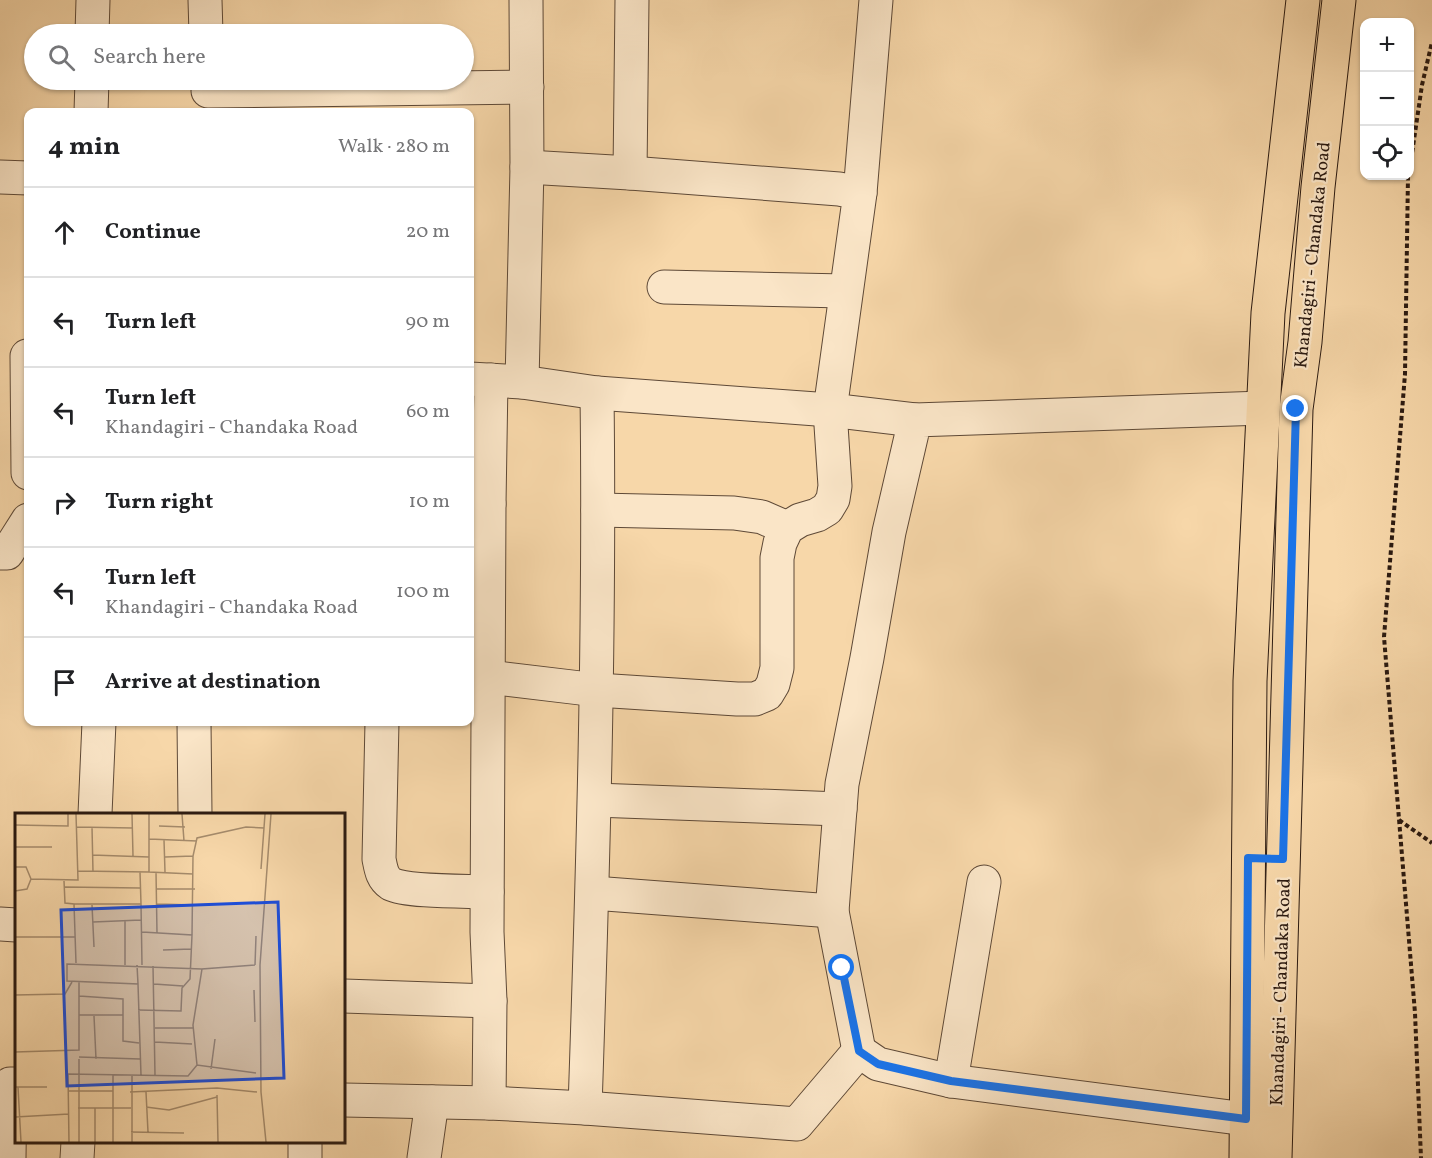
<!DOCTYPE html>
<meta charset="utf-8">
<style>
body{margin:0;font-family:Vollkorn,serif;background:#f2f2f2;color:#202124}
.controls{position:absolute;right:18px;top:18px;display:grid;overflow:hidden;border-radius:12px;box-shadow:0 2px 4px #0004}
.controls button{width:54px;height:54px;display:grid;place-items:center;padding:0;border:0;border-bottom:2px solid #e0e0e0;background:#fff;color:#202124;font:30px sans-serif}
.stop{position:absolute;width:18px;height:18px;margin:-14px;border:4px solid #1a73e8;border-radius:50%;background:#fff}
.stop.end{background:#1a73e8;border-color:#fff;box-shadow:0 2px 6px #0008}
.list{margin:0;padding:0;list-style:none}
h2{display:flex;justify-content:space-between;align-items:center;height:78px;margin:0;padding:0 24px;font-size:26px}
h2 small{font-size:20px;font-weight:400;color:#757577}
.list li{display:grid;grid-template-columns:39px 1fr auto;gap:18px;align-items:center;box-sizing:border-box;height:90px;padding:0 24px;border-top:2px solid #e0e0e0}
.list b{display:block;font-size:22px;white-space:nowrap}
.list p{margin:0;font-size:20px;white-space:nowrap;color:#757577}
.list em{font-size:20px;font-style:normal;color:#757577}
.icon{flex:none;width:33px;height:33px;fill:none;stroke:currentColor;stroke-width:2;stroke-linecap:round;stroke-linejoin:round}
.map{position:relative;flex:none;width:1432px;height:1158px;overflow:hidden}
.search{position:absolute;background:#fff;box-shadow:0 2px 4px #0004;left:24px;top:24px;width:450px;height:66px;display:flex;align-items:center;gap:15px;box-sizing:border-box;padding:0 21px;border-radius:33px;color:#757577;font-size:22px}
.panel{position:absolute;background:#fff;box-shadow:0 2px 4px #0004;left:24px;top:108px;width:450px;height:618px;border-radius:12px}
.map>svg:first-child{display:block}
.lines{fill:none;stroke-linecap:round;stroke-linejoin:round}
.minor-casing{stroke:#5e4937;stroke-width:35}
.major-casing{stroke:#2b1a11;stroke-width:35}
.path{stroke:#2b1a11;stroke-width:4;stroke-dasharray:4.5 3;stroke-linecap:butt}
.minor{stroke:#fae5c7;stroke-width:33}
.major{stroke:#f7d7a9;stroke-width:33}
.route{stroke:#1a73e8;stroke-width:8}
.labels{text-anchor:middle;stroke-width:4.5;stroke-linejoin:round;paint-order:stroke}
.street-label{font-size:18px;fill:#2b1a11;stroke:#fae5c7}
.inset-road{fill:none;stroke:#a58b6c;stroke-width:1.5}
.view{fill:#1d4ed8;fill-opacity:0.15;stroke:#1d4ed8;stroke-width:3}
.inset-edge{fill:none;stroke:#2b1a11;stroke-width:3}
</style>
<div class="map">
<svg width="1432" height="1158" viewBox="0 0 1432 1158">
<rect width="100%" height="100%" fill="#f7d7a9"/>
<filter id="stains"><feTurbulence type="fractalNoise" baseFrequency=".00333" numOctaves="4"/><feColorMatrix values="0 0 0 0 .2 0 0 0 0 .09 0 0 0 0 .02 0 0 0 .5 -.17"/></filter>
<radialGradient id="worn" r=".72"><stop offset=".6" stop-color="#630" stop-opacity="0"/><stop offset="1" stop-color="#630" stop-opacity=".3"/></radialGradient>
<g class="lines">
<g class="minor-casing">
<g id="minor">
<path d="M205,0L206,34"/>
<path d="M92,34L93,0"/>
<path d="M208,91L527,87"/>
<path d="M91,112L92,80"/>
<path d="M630,173L632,0"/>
<path d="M0,177L28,178"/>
<path d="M860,193L876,0"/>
<path d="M664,287L845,291"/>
<path d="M28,356H27L28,473"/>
<path d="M470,379L522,382L597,393L830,410L915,420"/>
<path d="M522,382L527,167L526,0"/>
<path d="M470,503L489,504L487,932L490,1001L489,1103"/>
<path d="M489,504L491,380"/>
<path d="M598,510L734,513L762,517L787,528"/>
<path d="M0,553H7L28,520"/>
<path d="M489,677L597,690L737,699H755L767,694L773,684L777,668V558L780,543L787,528L800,520L817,515L827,509L833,499L835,486L830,410L860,193L839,189L630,173L527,167"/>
<path d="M194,722L195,814"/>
<path d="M382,722L379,859C381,869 382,878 391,884C407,892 467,891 487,892"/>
<path d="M595,800L840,809"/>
<path d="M95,814L99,722"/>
<path d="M593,893L832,911"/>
<path d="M0,924L16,925"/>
<path d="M344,996L490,1001"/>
<path d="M859,1051L832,911L842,784L867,658L889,532L915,420L1263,408"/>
<path d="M951,1081L984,882"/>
<path d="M344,1100L489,1103L585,1108L797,1124L859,1051L878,1064L951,1081L1246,1119"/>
<path d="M585,1108C593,869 600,631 597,393"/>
<path d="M9,1158L10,1084H16"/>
<path d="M77,1158L78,1142"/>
<path d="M305,1158V1142"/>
<path d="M424,1158L432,1102"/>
</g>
</g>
<g class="major-casing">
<g id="major">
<path d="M1246,1158L1250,681L1268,313L1303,0"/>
<path d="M1275,1158L1296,409L1305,342L1318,187L1339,0"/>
</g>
</g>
<g class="path">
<path d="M1410,167L1422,85L1432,42"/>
<path d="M1408,176L1405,374L1384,637L1415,1013L1421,1158"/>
<path d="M1399,820L1432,843"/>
</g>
<use href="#minor" class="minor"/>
<use href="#major" class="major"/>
</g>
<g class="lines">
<path class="route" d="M842,968L859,1051L878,1064L951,1081L1246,1119L1248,858L1283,859L1296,409"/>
</g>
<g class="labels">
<g class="street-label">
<text transform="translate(1312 255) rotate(-84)" y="6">Khandagiri - Chandaka Road</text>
<text transform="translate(1280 992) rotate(-88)" y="6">Khandagiri - Chandaka Road</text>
</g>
</g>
<g transform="translate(15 813)">
<rect width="330" height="330" fill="#f7d7a9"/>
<path class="inset-road" d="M117,1L118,43M134,1V59L178,61M167,1L169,28M0,12L53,13V1M144,13L170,14M61,14L118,15M77,14L78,59M134,26L182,28M149,27L150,59M0,34H37M77,42L134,44M150,44L178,43M0,54H11L16,66L63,67L61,1M246,56L250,1M63,58L134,59M125,59L126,91M141,59L142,120M49,68L50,90L59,91L61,150M50,74L125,75M141,76H180M0,78L12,76L16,66M59,91H126L127,152M142,91L179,92M77,92L79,134M110,108V152M78,109L126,107M177,122L178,43L182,25L231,14L249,15M0,124H60M148,137L176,136M122,152L123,171M240,152L241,123M138,153L140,262M139,171L168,173M239,177L240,209M0,182L50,181L57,169M64,183L108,186V202H64M123,197L166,198L167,175L175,166L177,122L127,119M108,202V228L124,230M79,203L81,246M140,215H178M140,229L177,231M0,239L64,237V169M64,244L125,246M182,252L178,212L187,156L240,152M196,256L200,226M98,262V329M126,262L123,171L52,168V151L187,156M1,274H32M3,274L6,329M53,278H98M115,279L202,275L242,279M131,279L133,319M202,282L203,329M131,294L154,297L202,284M63,295H116M80,295V329M0,304L54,301M116,319L169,320M54,329L53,261L173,263L182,252L241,260M64,329V246M117,329V262M251,329L246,279L245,152L256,1"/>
<path class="view" d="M263,89L269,265L52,273L46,97Z"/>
<rect width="330" height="330" class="inset-edge"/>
</g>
<rect width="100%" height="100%" filter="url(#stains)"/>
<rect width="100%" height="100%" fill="url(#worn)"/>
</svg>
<div class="controls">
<button>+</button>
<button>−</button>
<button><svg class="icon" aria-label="locate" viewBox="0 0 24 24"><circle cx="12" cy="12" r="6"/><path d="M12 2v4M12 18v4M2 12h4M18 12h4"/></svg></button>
</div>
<div class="stop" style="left:842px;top:968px"></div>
<div class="stop end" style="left:1296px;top:409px"></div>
<div class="search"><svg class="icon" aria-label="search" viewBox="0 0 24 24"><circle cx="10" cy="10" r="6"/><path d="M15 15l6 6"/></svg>Search here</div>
<section class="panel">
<h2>4 min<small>Walk · 280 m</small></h2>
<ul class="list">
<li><svg class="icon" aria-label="ahead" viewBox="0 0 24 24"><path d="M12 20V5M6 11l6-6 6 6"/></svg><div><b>Continue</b></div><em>20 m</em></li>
<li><svg class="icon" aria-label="left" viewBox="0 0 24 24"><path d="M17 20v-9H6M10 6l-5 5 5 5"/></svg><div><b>Turn left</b></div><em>90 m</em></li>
<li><svg class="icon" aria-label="left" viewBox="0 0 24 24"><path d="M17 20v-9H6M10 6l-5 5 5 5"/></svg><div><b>Turn left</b><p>Khandagiri - Chandaka Road</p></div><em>60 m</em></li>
<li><svg class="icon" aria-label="right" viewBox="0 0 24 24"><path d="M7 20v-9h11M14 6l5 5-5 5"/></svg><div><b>Turn right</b></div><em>10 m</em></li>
<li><svg class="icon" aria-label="left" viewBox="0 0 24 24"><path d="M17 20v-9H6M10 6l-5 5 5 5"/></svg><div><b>Turn left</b><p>Khandagiri - Chandaka Road</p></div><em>100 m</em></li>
<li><svg class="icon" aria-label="arrive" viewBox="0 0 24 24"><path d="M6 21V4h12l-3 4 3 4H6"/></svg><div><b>Arrive at destination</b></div></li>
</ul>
</section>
</div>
